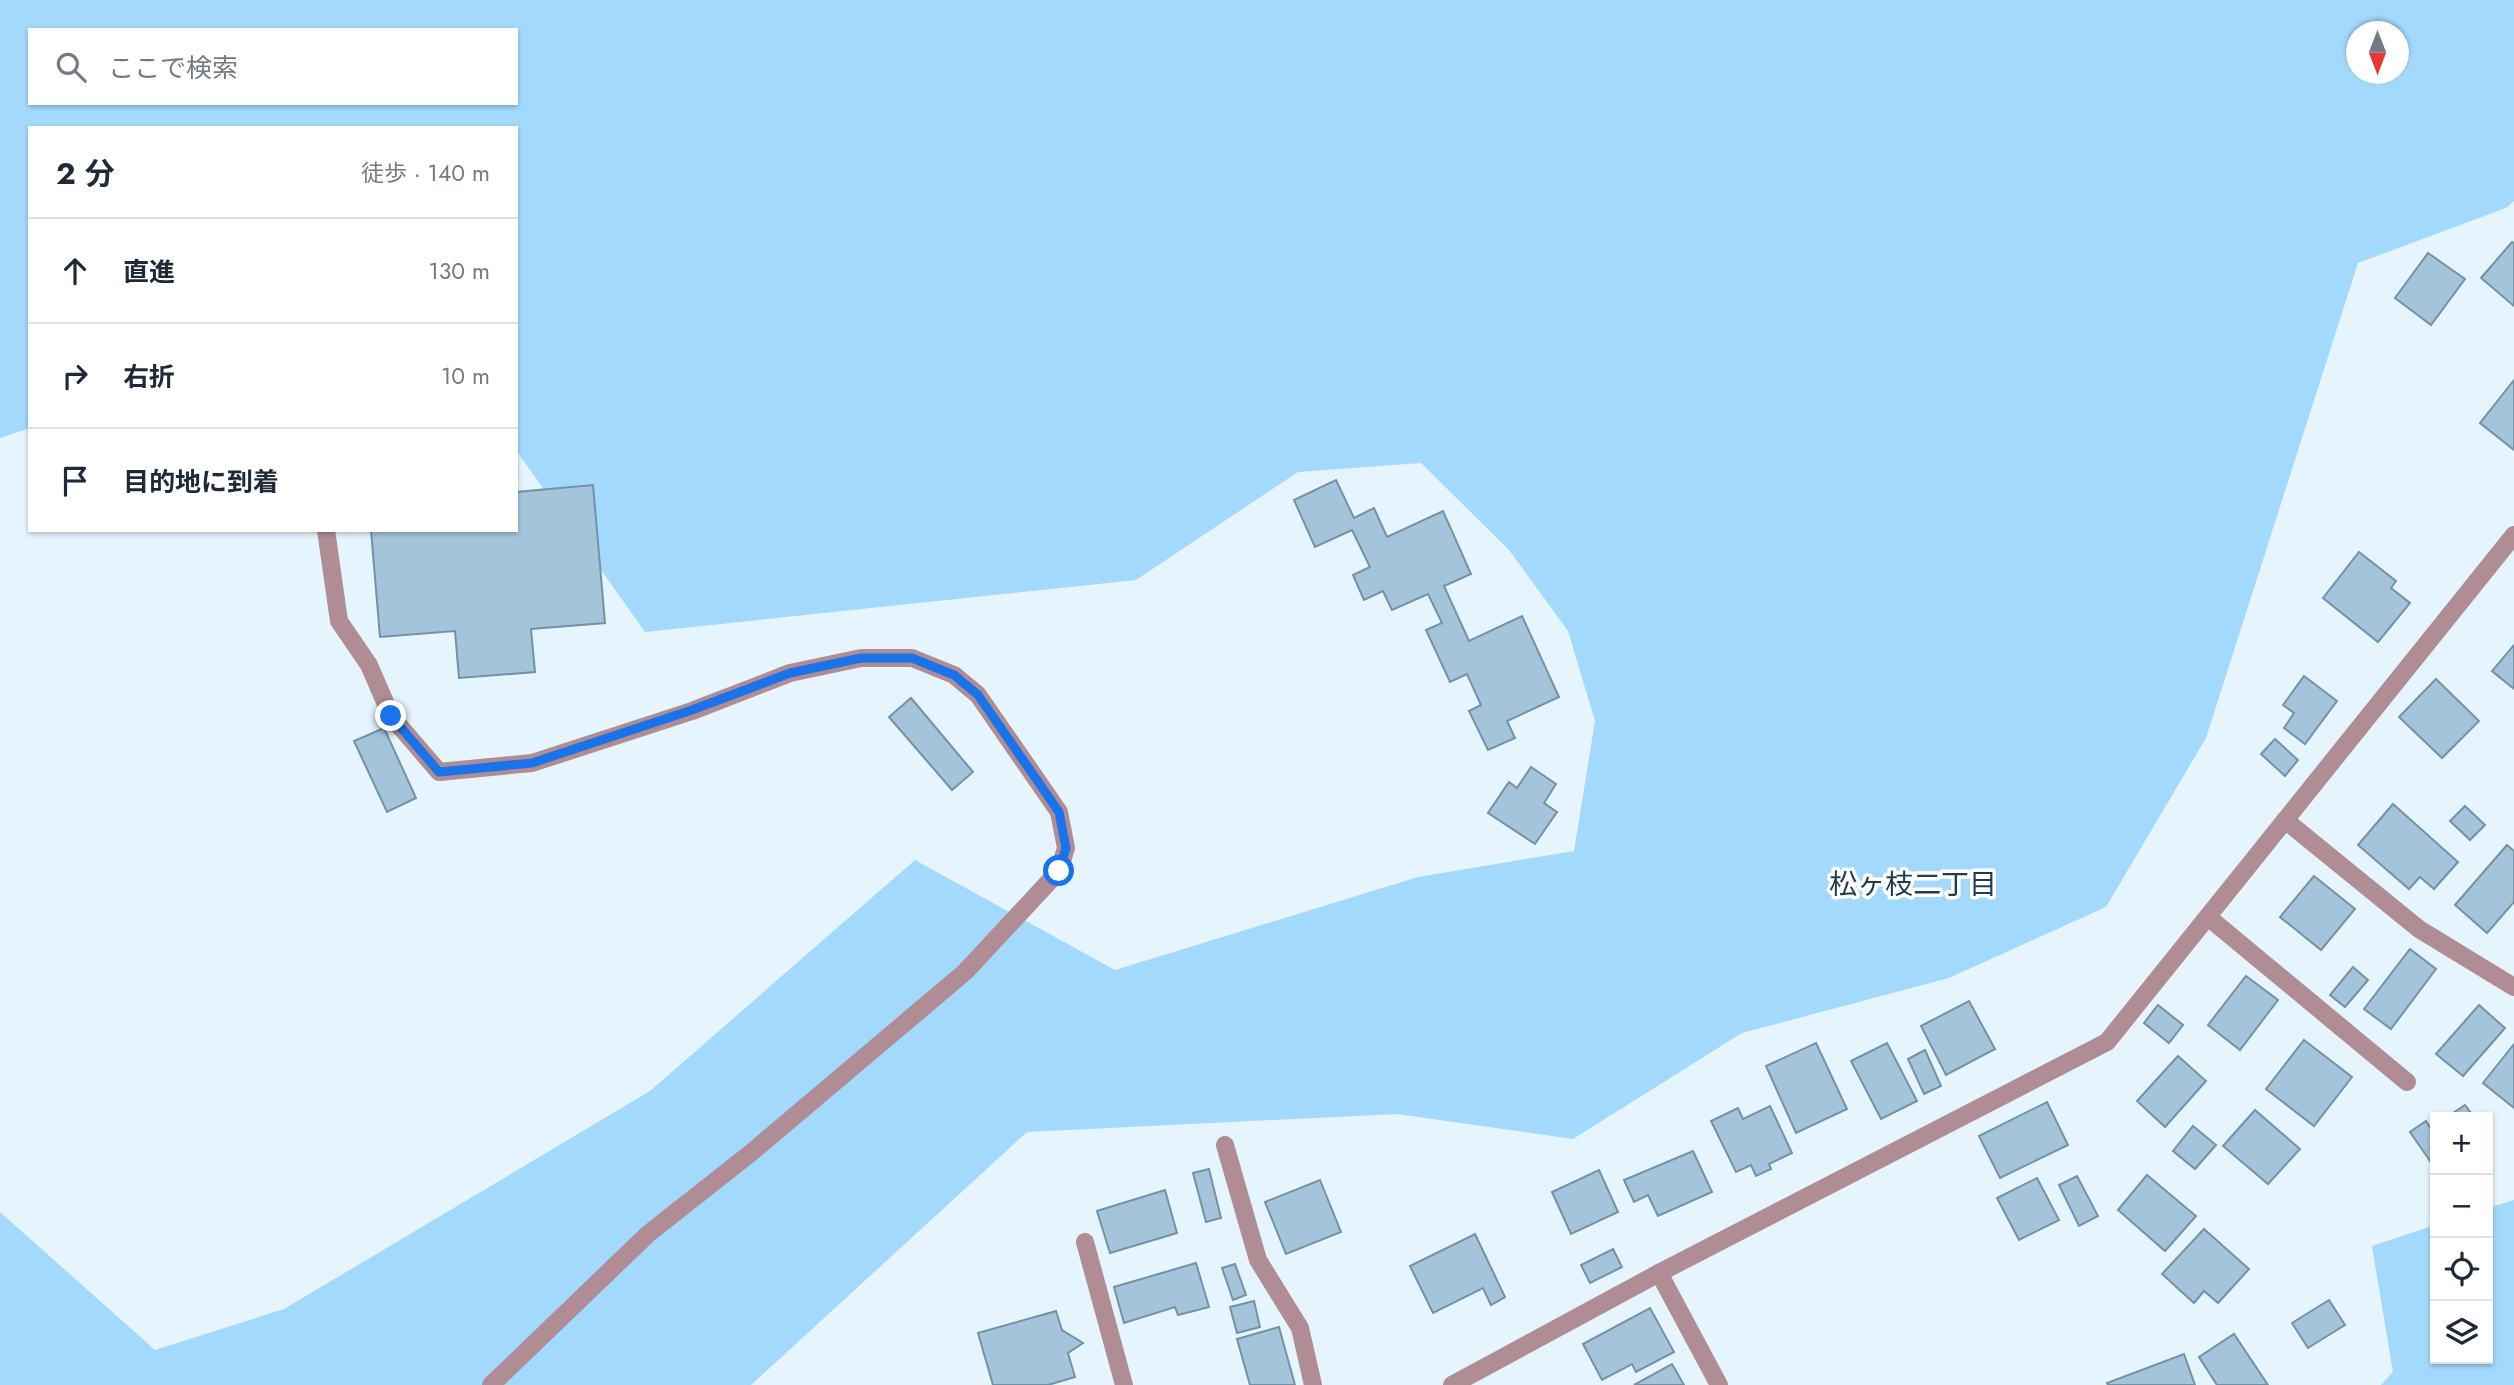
<!DOCTYPE html>
<html lang="ja">
<meta charset="utf-8">
<style>
body{margin:0;font-family:Jost,"Noto Sans JP",sans-serif;background:#f2f2f3;color:#1f2937}
.controls{position:absolute;right:21px;bottom:21px;display:grid;overflow:hidden;border-radius:0px;box-shadow:0 2px 5px #0004}
.controls button{width:63px;height:63px;display:grid;place-items:center;padding:0;border:0;border-bottom:2px solid #e0e1e3;background:#fff;color:#1f2937;font:35px sans-serif}
.compass{position:absolute;left:2346px;top:21px;width:63px;height:63px;border-radius:50%;background:#fff;box-shadow:0 2px 5px #0004;rotate:180deg}
.stop{position:absolute;width:21px;height:21px;margin:-16px;border:5px solid #1a73e8;border-radius:50%;background:#fff}
.stop.end{background:#1a73e8;border-color:#fff;box-shadow:0 2px 7px #0008}
.list{margin:0;padding:0;list-style:none}
h2{display:flex;justify-content:space-between;align-items:center;height:91px;margin:0;padding:0 28px;font-size:30px}
h2 small{font-size:23px;font-weight:400;color:#747a83}
.list li{display:grid;grid-template-columns:46px 1fr auto;gap:21px;align-items:center;box-sizing:border-box;height:105px;padding:0 28px;border-top:2px solid #e0e1e3}
.list b{display:block;font-size:26px;white-space:nowrap}
.list em{font-size:23px;font-style:normal;color:#747a83}
.icon{flex:none;width:38px;height:38px;fill:none;stroke:currentColor;stroke-width:2;stroke-linecap:round;stroke-linejoin:round}
.map{position:relative;flex:none;width:2514px;height:1385px;overflow:hidden}
.search{position:absolute;background:#fff;box-shadow:0 2px 5px #0004;left:28px;top:28px;width:490px;height:77px;display:flex;align-items:center;gap:18px;box-sizing:border-box;padding:0 24px;border-radius:0px;color:#747a83;font-size:26px}
.panel{position:absolute;background:#fff;box-shadow:0 2px 5px #0004;left:28px;top:126px;width:490px;height:406px;border-radius:0px}
.map>svg:first-child{display:block}
.green{fill:#a4d9fe;fill-rule:evenodd}
.building{fill:#a4c4db;stroke:#7392a8;stroke-width:2}
.lines{fill:none;stroke-linecap:round;stroke-linejoin:round}
.minor{stroke:#b08c94;stroke-width:18}
.route{stroke:#1a73e8;stroke-width:9}
.labels{text-anchor:middle;stroke-width:7;stroke-linejoin:round;paint-order:stroke}
.neighbourhood-label{font-size:28px;fill:#1f3c4e;stroke:#fff}
</style>
<div class="map">
<svg width="2514" height="1385" viewBox="0 0 2514 1385">
<rect width="100%" height="100%" fill="#e6f4fd"/>
<g class="green">
<path d="M0,0H2514V201L2506,208L2358,263L2206,738L2106,907L1949,978L1742,1033L1573,1139L1397,1114L1027,1132L751,1385H0V1212L155,1350L284,1309L650,1091L915,860L1115,970L1418,877L1574,851L1595,721L1568,631L1509,550L1421,463L1298,472L1136,580L645,632L516,450V128H30V428L0,438ZM30,30H516V103H30ZM2356,32H2398V74H2356Z"/>
<path d="M2514,1200V1385H2381L2393,1372L2372,1246L2435,1225V1359H2488V1208Z"/>
</g>
<g class="building">
<path d="M2512,242L2514,243V306L2481,278Z"/>
<path d="M2428,253L2465,279L2431,325L2395,298Z"/>
<path d="M2514,380V450L2480,423Z"/>
<path d="M1336,480L1354,518L1374,508L1387,537L1443,511L1471,574L1444,586L1469,641L1522,616L1559,697L1507,721L1515,738L1488,750L1469,711L1481,705L1467,674L1450,682L1426,630L1442,623L1428,594L1392,610L1383,591L1364,600L1353,575L1370,567L1352,530L1315,547L1294,500Z"/>
<path d="M593,485L605,623L531,629L535,672L459,678L455,631L380,637L371,530H516V492Z"/>
<path d="M2359,552L2396,581L2391,588L2410,603L2378,642L2323,598Z"/>
<path d="M2514,645V689L2492,671Z"/>
<path d="M2304,676L2337,701L2305,744L2284,728L2294,713L2283,705Z"/>
<path d="M2436,679L2479,721L2442,758L2399,717Z"/>
<path d="M911,698L973,772L952,790L889,717Z"/>
<path d="M384,728L416,798L387,812L354,741Z"/>
<path d="M2275,739L2298,760L2285,776L2261,754Z"/>
<path d="M1531,767L1556,784L1544,803L1557,812L1535,844L1488,813L1509,782L1517,788Z"/>
<path d="M2393,804L2458,862L2434,889L2420,877L2409,889L2358,845Z"/>
<path d="M2465,806L2485,825L2470,840L2450,821Z"/>
<path d="M2507,845L2514,851V902L2487,933L2455,905Z"/>
<path d="M2314,876L2355,909L2321,950L2280,917Z"/>
<path d="M2410,949L2436,969L2391,1029L2364,1009Z"/>
<path d="M2353,967L2368,980L2345,1007L2330,995Z"/>
<path d="M2246,976L2278,1000L2240,1050L2208,1025Z"/>
<path d="M1969,1001L1995,1049L1946,1075L1921,1026Z"/>
<path d="M2158,1005L2183,1025L2169,1043L2144,1023Z"/>
<path d="M2479,1005L2505,1028L2463,1076L2436,1054Z"/>
<path d="M2304,1040L2352,1077L2314,1126L2266,1089Z"/>
<path d="M1816,1043L1847,1109L1796,1133L1766,1066Z"/>
<path d="M1887,1043L1917,1101L1881,1119L1851,1061Z"/>
<path d="M2514,1044V1108L2483,1083Z"/>
<path d="M1925,1050L1941,1086L1924,1094L1908,1059Z"/>
<path d="M2178,1056L2206,1081L2165,1127L2137,1101Z"/>
<path d="M2047,1102L2068,1145L2000,1178L1979,1136Z"/>
<path d="M2465,1105L2474,1117H2447Z"/>
<path d="M1770,1106L1792,1153L1769,1164L1771,1169L1756,1176L1751,1165L1736,1172L1711,1121L1738,1108L1743,1119Z"/>
<path d="M2255,1110L2300,1149L2268,1184L2223,1146Z"/>
<path d="M2426,1121L2431,1129L2435,1126V1168L2410,1132Z"/>
<path d="M2193,1126L2216,1145L2195,1169L2173,1151Z"/>
<path d="M1693,1151L1712,1192L1658,1216L1648,1195L1634,1202L1624,1180Z"/>
<path d="M1209,1169L1221,1218L1206,1222L1193,1173Z"/>
<path d="M1599,1170L1618,1212L1571,1234L1552,1192Z"/>
<path d="M2147,1175L2196,1216L2165,1251L2118,1210Z"/>
<path d="M2077,1176L2098,1216L2079,1226L2059,1185Z"/>
<path d="M2037,1178L2059,1220L2019,1240L1997,1198Z"/>
<path d="M1320,1180L1341,1232L1286,1254L1265,1202Z"/>
<path d="M1165,1190L1177,1233L1110,1253L1097,1211Z"/>
<path d="M2204,1229L2249,1269L2218,1303L2204,1291L2194,1303L2162,1274Z"/>
<path d="M1475,1234L1505,1297L1491,1305L1483,1288L1433,1313L1410,1266Z"/>
<path d="M1613,1249L1622,1267L1590,1283L1581,1265Z"/>
<path d="M1196,1263L1209,1307L1178,1315L1175,1307L1124,1323L1114,1287Z"/>
<path d="M1235,1264L1246,1295L1233,1300L1222,1268Z"/>
<path d="M2329,1300L2345,1325L2308,1348L2292,1323Z"/>
<path d="M1254,1301L1260,1327L1237,1333L1230,1307Z"/>
<path d="M1650,1308L1674,1352L1636,1372L1632,1364L1602,1380L1583,1344Z"/>
<path d="M1056,1311L1062,1330L1083,1343L1068,1353L1075,1377L1048,1385H993L978,1333Z"/>
<path d="M1279,1327L1295,1385H1250L1237,1339Z"/>
<path d="M2234,1334L2268,1385H2217L2199,1357Z"/>
<path d="M2184,1354L2195,1385H2108L2107,1383Z"/>
<path d="M1672,1364L1684,1385H1634Z"/>
</g>
<g class="lines">
<g class="minor">
<path d="M326,530L339,621L369,665L391,716L439,772L532,763L692,711L790,673L861,658H912L954,675L978,695L1059,812L1066,848L1059,871L965,972L752,1152L648,1234L491,1385"/>
<path d="M2285,820L2419,929L2514,987"/>
<path d="M2208,917L2407,1082"/>
<path d="M1225,1145L1258,1260L1300,1328L1313,1385"/>
<path d="M1085,1242L1124,1385"/>
<path d="M1659,1273L1719,1385"/>
<path d="M1452,1385L1659,1273L2107,1042L2514,535"/>
</g>
</g>
<g class="lines">
<path class="route" d="M391,716L439,772L532,763L692,710L790,673L861,658H912L954,675L978,695L1059,812L1066,848L1059,871"/>
</g>
<g class="labels">
<g class="neighbourhood-label">
<text x="1913" y="894">松ヶ枝二丁目</text>
</g>
</g>
</svg>
<div class="controls">
<button>+</button>
<button>−</button>
<button><svg class="icon" aria-label="locate" viewBox="0 0 24 24"><circle cx="12" cy="12" r="6"/><path d="M12 2v4M12 18v4M2 12h4M18 12h4"/></svg></button>
<button><svg class="icon" aria-label="layers" viewBox="0 0 24 24"><path d="M12 4l9 5-9 5-9-5zM3 14l9 5 9-5"/></svg></button>
</div>
<svg class="compass" viewBox="-18 -18 36 36"><path d="M0-13l5 13h-10z" fill="#e53935"/><path d="M0 13l5-13h-10z" fill="#747a83"/></svg>
<div class="stop" style="left:1059px;top:871px"></div>
<div class="stop end" style="left:391px;top:716px"></div>
<div class="search"><svg class="icon" aria-label="search" viewBox="0 0 24 24"><circle cx="10" cy="10" r="6"/><path d="M15 15l6 6"/></svg>ここで検索</div>
<section class="panel">
<h2>2 分<small>徒歩 · 140 m</small></h2>
<ul class="list">
<li><svg class="icon" aria-label="ahead" viewBox="0 0 24 24"><path d="M12 20V5M6 11l6-6 6 6"/></svg><div><b>直進</b></div><em>130 m</em></li>
<li><svg class="icon" aria-label="right" viewBox="0 0 24 24"><path d="M7 20v-9h11M14 6l5 5-5 5"/></svg><div><b>右折</b></div><em>10 m</em></li>
<li><svg class="icon" aria-label="arrive" viewBox="0 0 24 24"><path d="M6 21V4h12l-3 4 3 4H6"/></svg><div><b>目的地に到着</b></div></li>
</ul>
</section>
</div>
